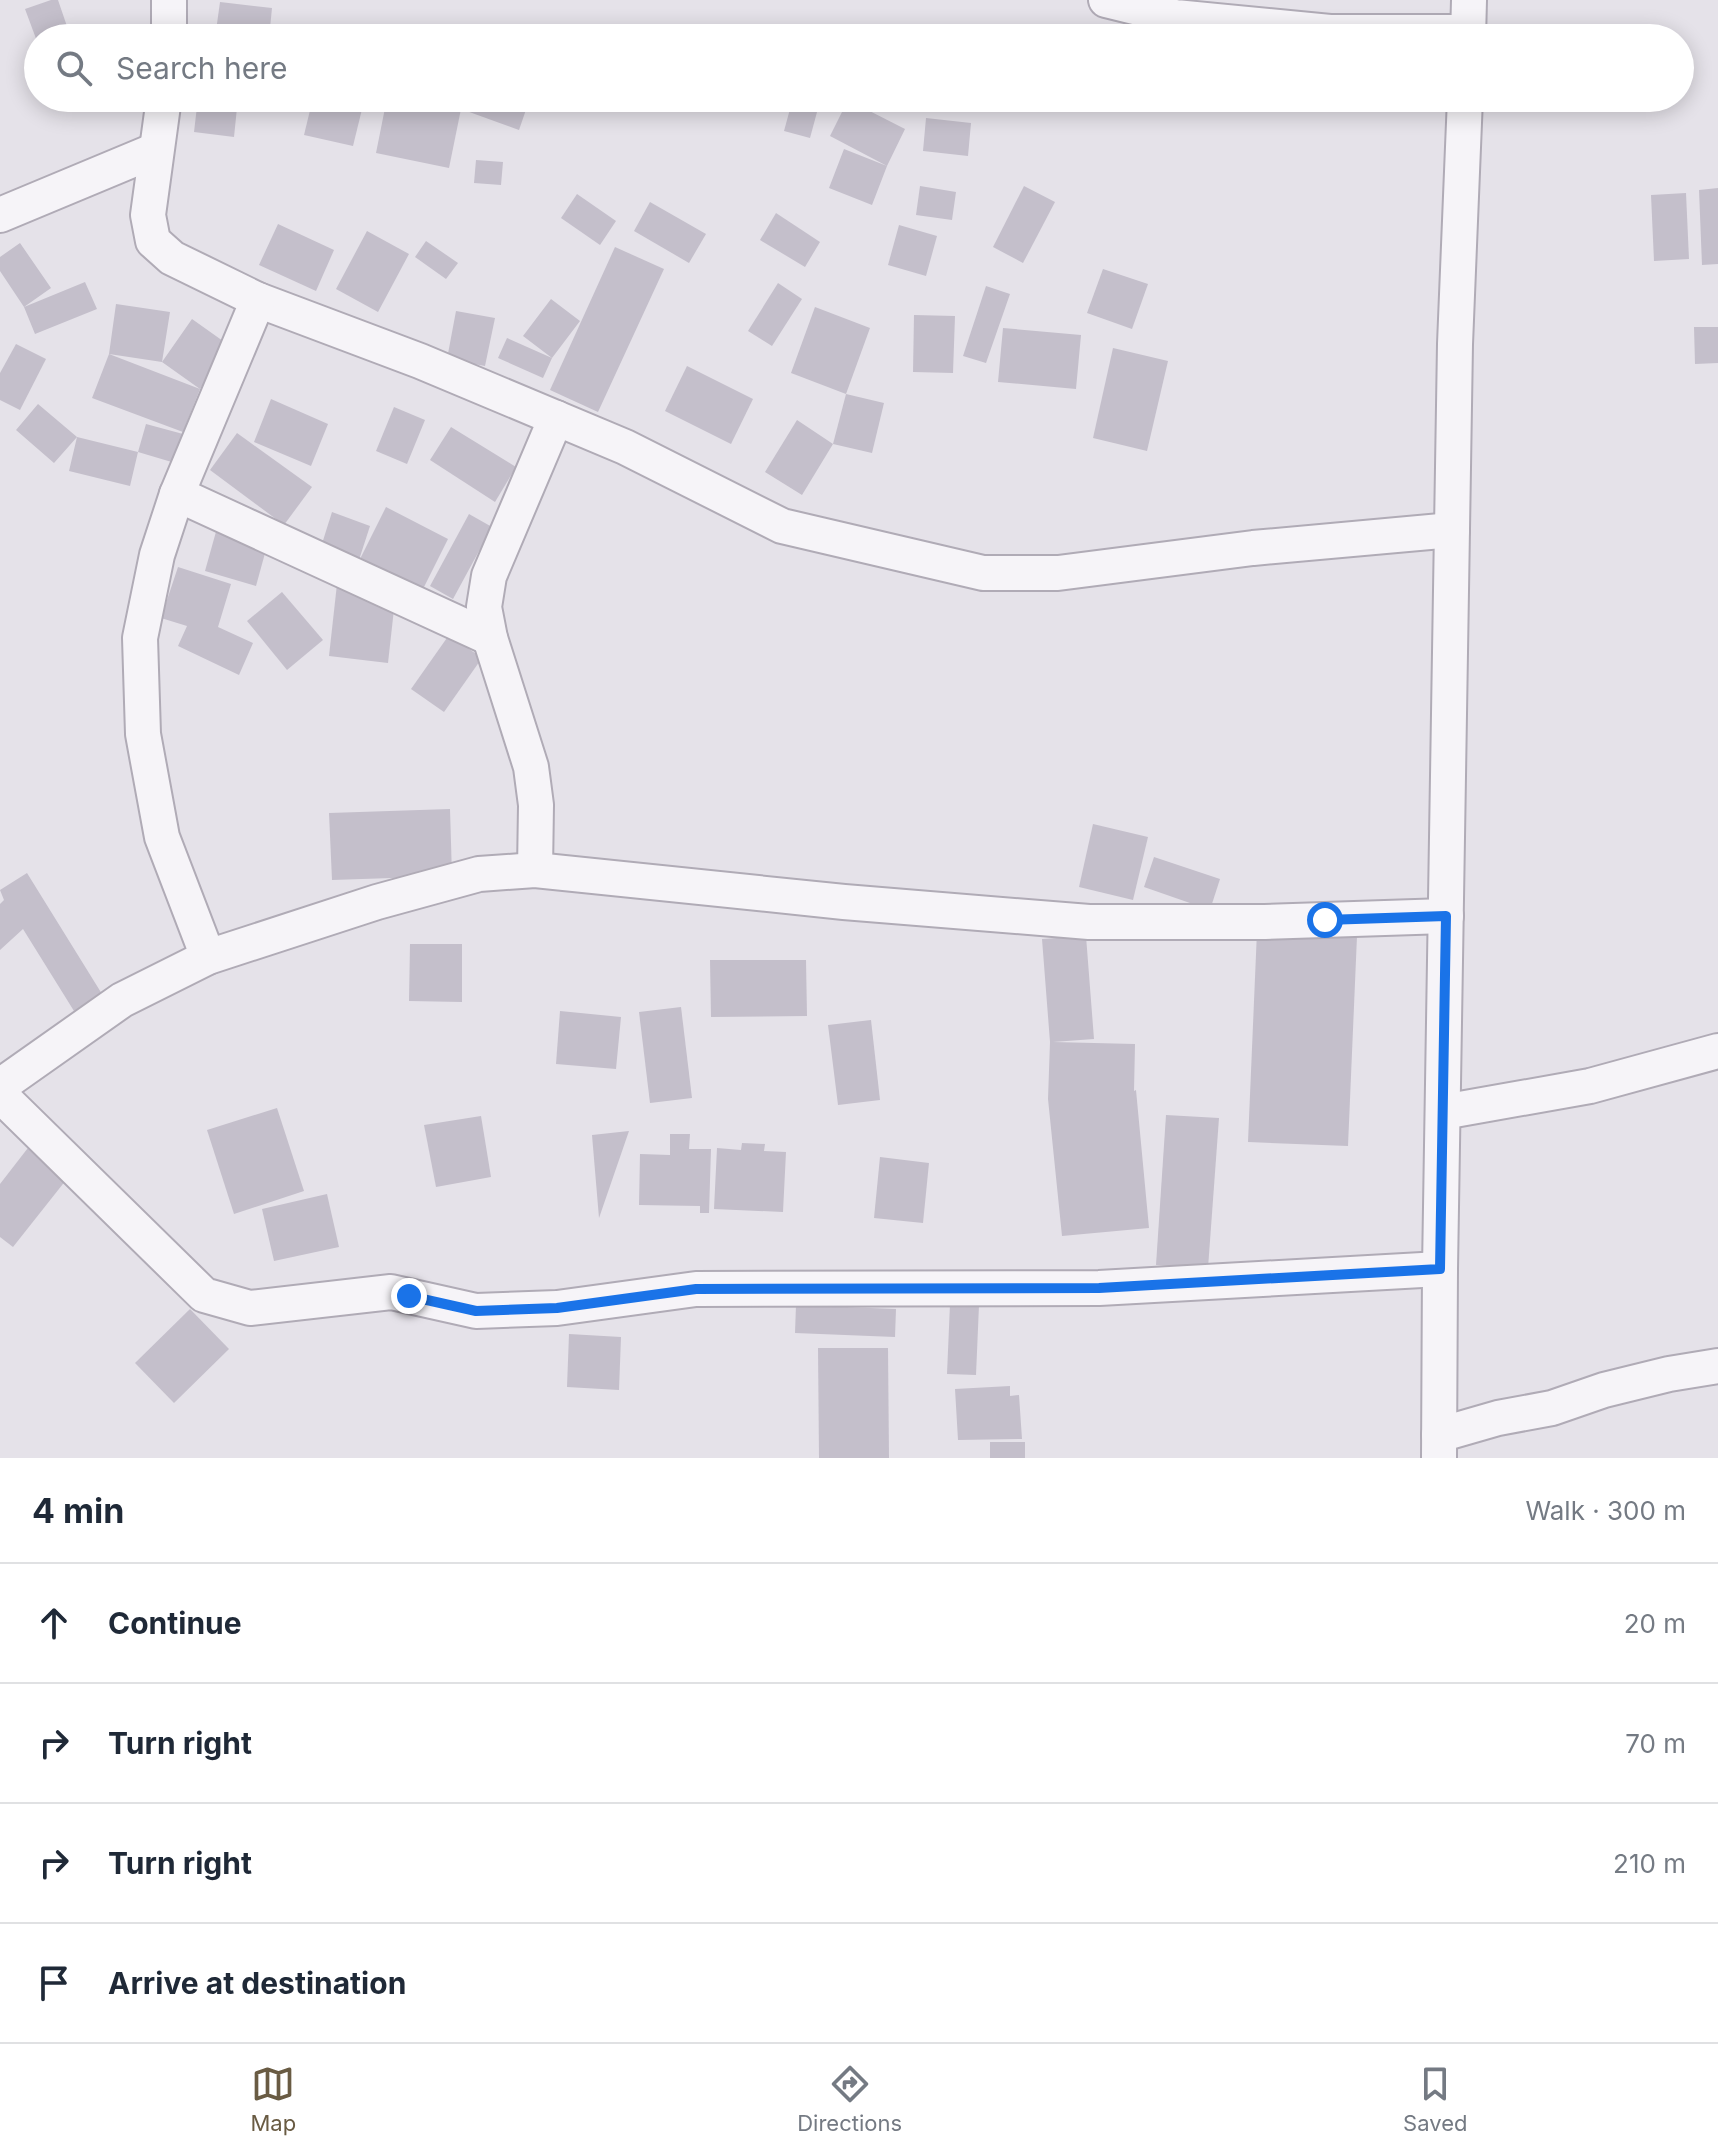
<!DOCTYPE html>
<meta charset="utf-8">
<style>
body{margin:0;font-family:Inter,sans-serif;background:#f6f6f7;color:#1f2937}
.stop{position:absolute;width:24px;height:24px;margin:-18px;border:6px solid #1a73e8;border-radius:50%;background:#fff}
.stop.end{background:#1a73e8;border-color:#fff;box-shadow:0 2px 8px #0008}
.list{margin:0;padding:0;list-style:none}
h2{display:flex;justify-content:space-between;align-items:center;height:104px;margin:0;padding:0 32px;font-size:34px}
h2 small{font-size:26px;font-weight:400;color:#747a83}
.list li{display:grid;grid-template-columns:52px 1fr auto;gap:24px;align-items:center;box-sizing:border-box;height:120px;padding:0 32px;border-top:2px solid #e0e1e3}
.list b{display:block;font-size:30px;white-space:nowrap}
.list em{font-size:26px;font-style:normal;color:#747a83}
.icon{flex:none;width:44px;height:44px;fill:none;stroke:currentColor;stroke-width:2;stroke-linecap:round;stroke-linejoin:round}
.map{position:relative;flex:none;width:1718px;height:1458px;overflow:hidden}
.search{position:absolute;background:#fff;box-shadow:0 4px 20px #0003;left:24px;right:24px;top:24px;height:88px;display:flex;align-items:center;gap:20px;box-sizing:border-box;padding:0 28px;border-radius:44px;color:#747a83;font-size:30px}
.sheet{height:584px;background:#fff}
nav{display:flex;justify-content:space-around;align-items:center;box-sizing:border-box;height:112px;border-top:2px solid #e0e1e3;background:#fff;font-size:22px;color:#747a83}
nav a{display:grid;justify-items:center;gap:4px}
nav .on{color:#695b43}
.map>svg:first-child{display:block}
.building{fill:#c4bfcb;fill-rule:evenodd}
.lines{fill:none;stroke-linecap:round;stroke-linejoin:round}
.minor-casing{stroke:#b0abb6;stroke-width:38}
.minor{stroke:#f6f4f8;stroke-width:34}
.route{stroke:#1a73e8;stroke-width:10}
</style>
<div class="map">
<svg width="1718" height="1458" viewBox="0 0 1718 1458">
<rect width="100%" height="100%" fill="#e5e2e9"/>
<g class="building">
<path d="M51,0H58L71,38H38V44L25,9Z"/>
<path d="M220,2L272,8L269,38H215Z"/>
<path d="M198,98H238L234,137L194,132Z"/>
<path d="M313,98H352L364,101L353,146L304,135Z"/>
<path d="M387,98H407L461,109L449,168L376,153Z"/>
<path d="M465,98H530L519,130L461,109Z"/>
<path d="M793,98L820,101L810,138L784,131Z"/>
<path d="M848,100L905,129L887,166L872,205L829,188L844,149L887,166L830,136Z"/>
<path d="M926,118L971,123L968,156L923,151Z"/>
<path d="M476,160L503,162L501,185L474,183Z"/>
<path d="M920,186L956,192L952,220L916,215Z"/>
<path d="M1024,186L1055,202L1023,263L993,247Z"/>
<path d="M1718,188V264L1702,265L1699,190Z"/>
<path d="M1686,193L1689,259L1654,261L1651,195Z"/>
<path d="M577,194L616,221L600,245L561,218Z"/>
<path d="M650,202L706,234L689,263L634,231Z"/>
<path d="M776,213L820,242L805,267L760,240Z"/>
<path d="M278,224L334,250L316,291L259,265Z"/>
<path d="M899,225L937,236L926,276L888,265Z"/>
<path d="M367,231L409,254L378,312L336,289Z"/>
<path d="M426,241L458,263L446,279L415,257Z"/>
<path d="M20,243L51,288L24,307L85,282L97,309L35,334L24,307L0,271V257Z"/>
<path d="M615,247L664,269L598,412L550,390Z"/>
<path d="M1103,269L1148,284L1132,329L1087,313Z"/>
<path d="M778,283L802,299L772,346L748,331Z"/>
<path d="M986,286L1010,294L986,363L963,356Z"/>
<path d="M551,299L580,321L552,358L543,378L498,358L507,338L552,358L523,336Z"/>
<path d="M116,304L170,312L162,362L192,319L230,346L200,389L183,432L92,398L109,354ZM109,354L162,362L200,389Z"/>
<path d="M815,307L870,328L846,394L791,373Z"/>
<path d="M456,311L495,318L485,366L447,359Z"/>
<path d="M914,315L955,316L953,373L913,372Z"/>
<path d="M1694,327H1718V363L1695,364Z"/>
<path d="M1003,328L1081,335L1076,389L998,382Z"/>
<path d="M16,344L46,359L20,410L0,400V373Z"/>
<path d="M1113,348L1168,361L1147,451L1093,438Z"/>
<path d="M687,366L753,399L731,444L665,411Z"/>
<path d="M846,394L884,403L872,453L833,444Z"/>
<path d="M271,399L328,424L311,466L254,442Z"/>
<path d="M38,404L77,437L138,452L130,486L69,471L77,437L54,463L16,430Z"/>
<path d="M394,407L425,420L407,464L376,451Z"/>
<path d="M797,420L833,444L802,495L765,472Z"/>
<path d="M146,424L183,434L175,463L138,452Z"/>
<path d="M451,427L516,467L495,502L430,460Z"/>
<path d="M237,433L312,487L284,525L210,470Z"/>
<path d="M386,507L448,539L420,595L358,563Z"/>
<path d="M332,512L370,526L358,563L320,550Z"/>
<path d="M469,514L492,527L453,599L430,586Z"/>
<path d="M219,521L270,535L256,586L205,571Z"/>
<path d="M178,567L231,584L218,627L253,643L239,675L178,646L187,626L161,618Z"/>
<path d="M337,584L396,591L388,663L329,656Z"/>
<path d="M282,592L323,640L287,670L247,621Z"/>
<path d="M449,635L482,658L444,712L411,689Z"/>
<path d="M450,809L452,876L332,880L329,813Z"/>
<path d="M1093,824L1148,837L1133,900L1079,887Z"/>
<path d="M1154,857L1220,879L1210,910L1144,887Z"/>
<path d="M27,873L102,994L74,1011L23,929L0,950V904L4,900L0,890Z"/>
<path d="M1257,931L1357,936L1348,1146L1248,1142Z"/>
<path d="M1086,936L1094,1039L1053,1042L1135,1044L1134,1091L1136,1090L1149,1228L1062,1236L1048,1099L1050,1042L1042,939Z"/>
<path d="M410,944H462V1002L409,1001Z"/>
<path d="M710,960H806L807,1016L711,1017Z"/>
<path d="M681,1007L692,1098L650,1103L639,1012Z"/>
<path d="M560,1011L621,1017L616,1069L556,1064Z"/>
<path d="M871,1020L880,1100L838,1105L828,1025Z"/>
<path d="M277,1108L304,1191L234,1214L207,1130Z"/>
<path d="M1166,1115L1219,1118L1208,1268L1156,1265Z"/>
<path d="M481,1116L491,1177L436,1187L424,1125Z"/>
<path d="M629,1131L599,1218L592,1135Z"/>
<path d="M670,1134H690L689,1149H711L709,1213H700V1206L639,1205L640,1154L670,1155Z"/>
<path d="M742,1143L765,1144L764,1151L786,1152L783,1212L714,1209L717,1148L741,1150Z"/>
<path d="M31,1144L70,1175L13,1247L0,1237V1184Z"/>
<path d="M880,1157L929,1163L923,1223L874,1218Z"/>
<path d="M327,1194L339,1247L274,1261L262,1209Z"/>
<path d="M950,1304L979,1305L976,1375L947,1374Z"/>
<path d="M796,1305L896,1309L895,1337L795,1333Z"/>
<path d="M190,1309L229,1349L174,1403L135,1363Z"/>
<path d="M569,1334L621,1337L619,1390L567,1387Z"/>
<path d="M818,1348H888L889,1458H819Z"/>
<path d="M1010,1386V1396L1019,1395L1022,1439L958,1440L955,1389Z"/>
<rect x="990" y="1442" width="35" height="16"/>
</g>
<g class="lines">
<g class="minor-casing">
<g id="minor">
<path d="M1106,0L1175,17L1330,32H1468"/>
<path d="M169,38V0"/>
<path d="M1468,38L1469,0"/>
<path d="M164,98L148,215L153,241L172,258L258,300L420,361L625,447L782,526L983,573H1058L1253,548L1452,530"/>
<path d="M0,215L156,150"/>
<path d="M177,494L490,638"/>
<path d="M535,870L536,805L531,767L490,638L484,607L489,576L556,418"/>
<path d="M208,957L162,837L143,734L140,638L157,555L177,494L258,300"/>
<path d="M0,1086L122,1000L208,957L377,902L479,874L535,870L844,902L1089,922H1265L1446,916"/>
<path d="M0,1095L204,1295L250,1308L391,1292L476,1311L557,1308L696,1289L1099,1288L1440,1269"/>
<path d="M1443,1112L1590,1086L1718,1051"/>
<path d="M1439,1435L1498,1418L1552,1408L1604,1390L1669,1374L1718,1366"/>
<path d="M1439,1458L1440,1269L1455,344L1465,98"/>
</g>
</g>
<use href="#minor" class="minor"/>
</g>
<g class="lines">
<path class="route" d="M409,1296L476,1311L557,1308L696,1289L1099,1288L1440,1269L1446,916L1325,920"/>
</g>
</svg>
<div class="stop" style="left:1325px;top:920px"></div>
<div class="stop end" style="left:409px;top:1296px"></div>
<div class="search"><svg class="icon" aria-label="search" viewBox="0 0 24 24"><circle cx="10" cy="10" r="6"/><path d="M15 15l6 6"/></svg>Search here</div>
</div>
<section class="sheet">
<h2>4 min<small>Walk · 300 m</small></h2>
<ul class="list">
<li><svg class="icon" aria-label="ahead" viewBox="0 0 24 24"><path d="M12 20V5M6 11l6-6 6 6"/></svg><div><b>Continue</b></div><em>20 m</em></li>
<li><svg class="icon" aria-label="right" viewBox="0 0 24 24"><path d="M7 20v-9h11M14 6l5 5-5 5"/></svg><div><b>Turn right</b></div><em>70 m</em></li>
<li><svg class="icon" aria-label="right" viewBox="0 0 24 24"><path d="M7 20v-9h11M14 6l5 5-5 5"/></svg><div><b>Turn right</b></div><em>210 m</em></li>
<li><svg class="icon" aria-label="arrive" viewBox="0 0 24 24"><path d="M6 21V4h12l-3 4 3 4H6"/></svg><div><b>Arrive at destination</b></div></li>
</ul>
</section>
<nav>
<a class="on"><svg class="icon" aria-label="map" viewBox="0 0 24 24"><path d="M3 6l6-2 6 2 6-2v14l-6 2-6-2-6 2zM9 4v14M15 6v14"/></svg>Map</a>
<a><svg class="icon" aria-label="directions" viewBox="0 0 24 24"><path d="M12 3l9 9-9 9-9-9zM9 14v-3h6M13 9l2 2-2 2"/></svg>Directions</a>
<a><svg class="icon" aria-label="saved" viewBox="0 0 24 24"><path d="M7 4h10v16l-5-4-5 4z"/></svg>Saved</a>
</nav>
